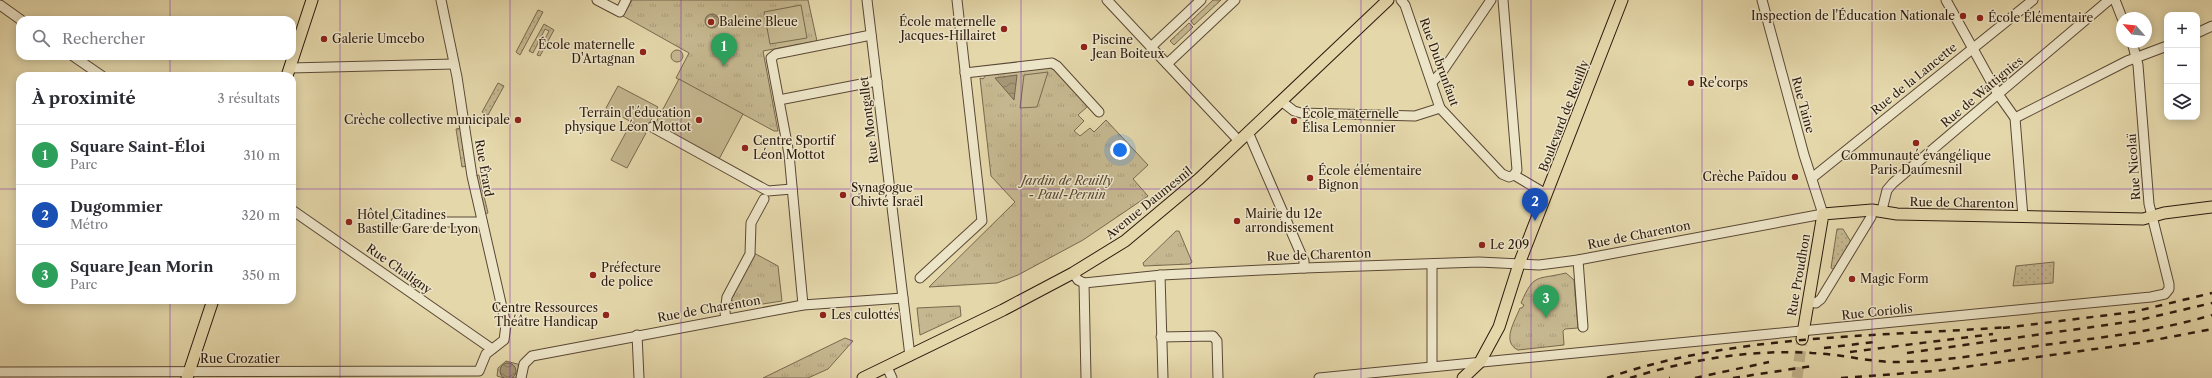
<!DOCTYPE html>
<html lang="fr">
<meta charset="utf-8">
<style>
body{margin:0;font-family:"Libre Caslon Text",serif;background:#f2f2f3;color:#2b2b33}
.controls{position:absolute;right:12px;top:12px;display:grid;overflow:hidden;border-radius:8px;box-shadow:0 2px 10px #0003}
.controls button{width:36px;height:36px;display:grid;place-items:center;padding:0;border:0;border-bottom:1px solid #e1e1e2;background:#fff;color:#2b2b33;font:20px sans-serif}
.compass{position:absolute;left:2116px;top:12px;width:36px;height:36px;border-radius:50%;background:#fff;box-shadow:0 2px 10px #0003;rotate:298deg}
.you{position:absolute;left:1120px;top:150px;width:14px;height:14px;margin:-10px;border:3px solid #fff;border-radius:50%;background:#1a73e8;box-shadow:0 0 0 6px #1a73e833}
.badge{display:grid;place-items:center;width:26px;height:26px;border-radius:50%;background:#d93025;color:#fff;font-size:13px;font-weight:700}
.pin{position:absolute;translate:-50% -33px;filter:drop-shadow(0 1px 2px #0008)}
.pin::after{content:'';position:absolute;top:21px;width:14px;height:12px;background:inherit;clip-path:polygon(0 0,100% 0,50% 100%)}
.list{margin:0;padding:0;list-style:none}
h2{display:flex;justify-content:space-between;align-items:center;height:52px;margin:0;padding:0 16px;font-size:17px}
h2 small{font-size:13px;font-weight:400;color:#7c7c81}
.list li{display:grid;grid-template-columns:26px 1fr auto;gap:12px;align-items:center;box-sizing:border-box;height:60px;padding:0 16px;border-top:1px solid #e1e1e2}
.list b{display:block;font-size:15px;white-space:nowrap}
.list p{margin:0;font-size:13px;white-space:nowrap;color:#7c7c81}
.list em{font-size:13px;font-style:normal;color:#7c7c81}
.icon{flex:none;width:22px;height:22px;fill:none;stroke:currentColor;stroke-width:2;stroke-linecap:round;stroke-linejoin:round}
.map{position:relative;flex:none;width:2212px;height:378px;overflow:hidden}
.search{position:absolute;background:#fff;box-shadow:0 2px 10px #0003;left:16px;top:16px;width:280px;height:44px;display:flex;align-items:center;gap:10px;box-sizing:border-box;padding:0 14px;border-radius:12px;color:#7c7c81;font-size:15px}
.panel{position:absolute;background:#fff;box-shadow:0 2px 10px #0003;left:16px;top:72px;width:280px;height:232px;border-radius:12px}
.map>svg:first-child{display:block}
.grass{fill:url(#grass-dots);stroke:#78684e}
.park{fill:url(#park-tufts);stroke:#78684e}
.pitch{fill:#c5b78f;stroke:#78684e}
.water{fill:url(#water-waves);stroke:#75644c}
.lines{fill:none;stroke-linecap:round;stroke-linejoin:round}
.major-tunnel{stroke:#bfb18b;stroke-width:11;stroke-dasharray:11 5.5;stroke-linecap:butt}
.minor-casing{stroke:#5a4835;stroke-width:11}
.major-casing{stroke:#2c190e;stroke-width:13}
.minor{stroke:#ede5c8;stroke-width:9}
.major{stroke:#e4d7aa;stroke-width:11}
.rail{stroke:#2c190e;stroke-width:2.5;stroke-dasharray:7 7;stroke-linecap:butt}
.grid{fill:none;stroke:#7b2cbf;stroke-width:1;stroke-opacity:0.55}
.poi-dot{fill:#8f2418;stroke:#ede5c8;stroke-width:1.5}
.labels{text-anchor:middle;stroke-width:3;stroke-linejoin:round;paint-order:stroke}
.poi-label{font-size:12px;fill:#2c190e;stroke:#ede5c8;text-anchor:start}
.street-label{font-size:12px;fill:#2c190e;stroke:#ede5c8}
.park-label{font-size:12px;font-style:italic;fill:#5a4835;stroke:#ede5c8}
</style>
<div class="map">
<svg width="2212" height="378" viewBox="0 0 2212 378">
<defs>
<pattern id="grass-dots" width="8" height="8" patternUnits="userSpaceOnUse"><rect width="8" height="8" fill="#c5b78f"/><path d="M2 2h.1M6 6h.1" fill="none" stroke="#a99d7a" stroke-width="1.8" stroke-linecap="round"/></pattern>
<pattern id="park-tufts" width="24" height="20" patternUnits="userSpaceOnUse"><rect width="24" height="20" fill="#c5b78f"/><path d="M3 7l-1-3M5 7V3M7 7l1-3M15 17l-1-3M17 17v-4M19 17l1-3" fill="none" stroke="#a99d7a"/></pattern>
<pattern id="water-waves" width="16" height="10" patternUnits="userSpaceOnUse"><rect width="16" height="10" fill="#a59675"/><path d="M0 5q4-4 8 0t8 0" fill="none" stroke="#877a5e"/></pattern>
</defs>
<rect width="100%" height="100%" fill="#e4d7aa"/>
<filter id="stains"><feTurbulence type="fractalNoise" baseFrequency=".005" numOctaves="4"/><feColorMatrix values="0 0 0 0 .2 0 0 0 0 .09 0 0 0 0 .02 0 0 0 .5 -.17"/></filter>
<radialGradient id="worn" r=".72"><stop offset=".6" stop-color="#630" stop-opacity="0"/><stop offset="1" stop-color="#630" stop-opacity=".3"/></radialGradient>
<g class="grass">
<path d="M1213,0H1221L1194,25L1191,21Z"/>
<path d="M538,10L543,12L520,55L516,52Z"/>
<path d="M1189,23L1193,27L1174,45L1170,41Z"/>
<path d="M544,24L554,30L540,56L537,55L549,31L545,29L533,53L529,51Z"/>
<path d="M498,83L504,86L488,115L482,112Z"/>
<path d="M461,128L466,166L462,167L456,129Z"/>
<path d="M479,175L488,213L484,214L475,176Z"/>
<path d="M1837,229H1843L1851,242L1835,270L1831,268Z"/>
<path d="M2054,262L2053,283L2013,286L2016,266Z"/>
<path d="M506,361L521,365L517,378H512L513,377L508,363C500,365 498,372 504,378L497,376L498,368Z"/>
</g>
<g class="park">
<path d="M632,0H808L817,41L763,51L778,131H774L676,78L689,53L623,16Z"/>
<circle cx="677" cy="56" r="6"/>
<path d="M1053,67L1088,106L1078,115L1084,121L1074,131L1080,136L1090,128L1094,132L1106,120L1148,165L1133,179L1148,196L1083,240L1018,275L997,283L929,287L1015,202L991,176L980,78L983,79L986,75Z"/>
<path d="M1176,231H1179L1192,262L1190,264L1144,266L1143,263Z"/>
<path d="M754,253L778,266L782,301L737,308L731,299Z"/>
<path d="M1566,273L1574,280L1578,328L1565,329L1563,331L1564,345L1518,350C1501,342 1515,321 1520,308H1522L1524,305L1521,303C1534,273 1536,280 1566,273Z"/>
<path d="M960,306L961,316L920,335L917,308Z"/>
<path d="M845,338L853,341L828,369L808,378H763Z"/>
</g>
<g class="pitch">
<path d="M801,5L807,38L770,44L764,12Z"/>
<path d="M1048,72L1037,107L1020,108L1024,75Z"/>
<path d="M679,79L743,114L718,161L654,126Z"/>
<path d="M618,86L658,107L646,130L606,108Z"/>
<path d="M630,125L646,133L627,168L611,160Z"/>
</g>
<g class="water">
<circle cx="712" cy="21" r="7"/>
<path d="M1017,75L1014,100L995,78Z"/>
<circle cx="508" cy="371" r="8"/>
</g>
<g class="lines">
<path class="major-tunnel" d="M1797,378L1802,339"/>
<g class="minor-casing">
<g id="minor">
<path d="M597,0L620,12L626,0"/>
<path d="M867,0L910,356"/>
<path d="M1107,0L1239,141"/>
<path d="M1401,0L1405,5L1440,108L1502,174L1509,177L1514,175L1517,170L1503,0"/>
<path d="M1946,0L1998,94L2015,118L2023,217"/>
<path d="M2115,0L2122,18"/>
<path d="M0,5L21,20"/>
<path d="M2197,33L2212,26"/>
<path d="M1151,47L1201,0"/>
<path d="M73,56L102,76"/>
<path d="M1167,64L1235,0"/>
<path d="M290,68L454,64"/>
<path d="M965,73L1052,63L1057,66L1099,112"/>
<path d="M1432,82L1442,72L1491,0"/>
<path d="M779,100L877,81"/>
<path d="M1281,101L1294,111L1301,113L1415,116L1440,108"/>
<path d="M2015,118L2127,61L2167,46"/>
<path d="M652,127L768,191L792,189"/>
<path d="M1248,132L1304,261V268"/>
<path d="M1514,175L1541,191"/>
<path d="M1812,178L2033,0"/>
<path d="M292,210L492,349"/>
<path d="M1882,210L1887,190L1893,183L2109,0"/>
<path d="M396,222H482"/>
<path d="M1578,260L1583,327"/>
<path d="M1432,264V366"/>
<path d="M1073,273L1078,280L1084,283L1162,275L1304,268L1479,262L1539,265L1578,260L1823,214L1804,155L1762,0"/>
<path d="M1160,275L1163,378"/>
<path d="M920,278L982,221L957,0"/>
<path d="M1084,283L1086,378"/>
<path d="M1808,302L1816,303L1821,299L1871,217L1872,210"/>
<path d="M803,305L789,154L771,58L776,54L871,35"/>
<path d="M726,319L725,312L727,297L750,254L751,223L764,199"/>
<path d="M637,335L639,378"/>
<path d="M1161,337L1213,336L1217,341L1218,378"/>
<path d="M887,367L892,378"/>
<path d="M0,372L479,371L486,354L504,340L506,325L472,176L457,77L441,0"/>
<path d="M521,378L524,364L532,356L803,305L903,298"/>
<path d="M1319,378L2151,297L2165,294L2169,289V284L2149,204L2138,65L2132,42"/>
</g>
</g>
<g class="major-casing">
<g id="major">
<path d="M287,76L312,0"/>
<path d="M1802,339L1823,214L1872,210L1897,214L2143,219L2164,213L2212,207"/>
<path d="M187,378L213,300"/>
<path d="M863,378L1003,310L1073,273L1125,241L1199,179L1388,0"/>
<path d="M1463,378L1480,362L1499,327L1519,264L1622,0"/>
</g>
</g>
<use href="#minor" class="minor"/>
<use href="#major" class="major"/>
<g class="rail">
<path d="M2003,328L2133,312L2212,293"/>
<path d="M1824,348L1874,342"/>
<path d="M1850,352L1993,334"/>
<path d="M1907,353L2135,321L2212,303"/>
<path d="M1607,378C1734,334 1875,337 2008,327"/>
<path d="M1630,378C1687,360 1752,349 1812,353C1842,354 1872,363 1902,362C1947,361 1992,353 2037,346C2096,338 2155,332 2212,315"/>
<path d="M1669,378H1670"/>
<path d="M1695,378L1769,362"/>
<path d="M1733,378L1812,366"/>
<path d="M1841,378L1936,371L2139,343L2212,329"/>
</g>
</g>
<path class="grid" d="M170,0V20M340,0V378M510,0V378M681,0V378M851,0V378M1021,0V378M1191,0V378M1361,0V378M1531,0V378M1702,0V378M1872,0V378M2042,0V378M170,56V76M0,189H20M292,189H2212M170,300V378"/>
<g class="poi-dot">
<circle cx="1963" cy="16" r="4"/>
<circle cx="1980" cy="18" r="4"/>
<circle cx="711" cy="22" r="4"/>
<circle cx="1004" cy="29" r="4"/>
<circle cx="324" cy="39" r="4"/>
<circle cx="1084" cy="47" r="4"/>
<circle cx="643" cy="52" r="4"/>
<circle cx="1691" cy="83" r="4"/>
<circle cx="518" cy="120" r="4"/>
<circle cx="699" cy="120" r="4"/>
<circle cx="1294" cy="121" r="4"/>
<circle cx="1916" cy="143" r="4"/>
<circle cx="745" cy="148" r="4"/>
<circle cx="1795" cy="177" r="4"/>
<circle cx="1310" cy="178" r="4"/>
<circle cx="843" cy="195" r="4"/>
<circle cx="1237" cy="221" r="4"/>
<circle cx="349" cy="222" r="4"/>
<circle cx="1482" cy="245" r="4"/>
<circle cx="593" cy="275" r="4"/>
<circle cx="1852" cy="279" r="4"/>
<circle cx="606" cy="315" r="4"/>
<circle cx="823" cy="315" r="4"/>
</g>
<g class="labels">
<g class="poi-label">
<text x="1955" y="20" text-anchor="end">Inspection de l'Éducation Nationale</text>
<text x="1988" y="22">École Élémentaire</text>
<text x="719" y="26">Baleine Bleue</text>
<text x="996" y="26" text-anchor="end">École maternelle<tspan x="996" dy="14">Jacques-Hillairet</tspan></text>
<text x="332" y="43">Galerie Umcebo</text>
<text x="1092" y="44">Piscine<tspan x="1092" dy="14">Jean Boiteux</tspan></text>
<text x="635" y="49" text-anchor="end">École maternelle<tspan x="635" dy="14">D'Artagnan</tspan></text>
<text x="1699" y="87">Re'corps</text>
<text x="691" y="117" text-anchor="end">Terrain d'éducation<tspan x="691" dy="14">physique Léon Mottot</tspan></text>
<text x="1302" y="118">École maternelle<tspan x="1302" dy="14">Élisa Lemonnier</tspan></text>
<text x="510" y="124" text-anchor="end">Crèche collective municipale</text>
<text x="753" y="145">Centre Sportif<tspan x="753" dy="14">Léon Mottot</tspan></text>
<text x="1916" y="160" text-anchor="middle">Communauté évangélique<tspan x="1916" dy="14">Paris Daumesnil</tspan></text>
<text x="1318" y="175">École élémentaire<tspan x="1318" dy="14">Bignon</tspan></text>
<text x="1787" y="181" text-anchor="end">Crèche Païdou</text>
<text x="851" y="192">Synagogue<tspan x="851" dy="14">Chivté Israël</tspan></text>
<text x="1245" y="218">Mairie du 12e<tspan x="1245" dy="14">arrondissement</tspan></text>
<text x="357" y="219">Hôtel Citadines<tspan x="357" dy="14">Bastille Gare de Lyon</tspan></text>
<text x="1490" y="249">Le 209</text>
<text x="601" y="272">Préfecture<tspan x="601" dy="14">de police</tspan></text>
<text x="1860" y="283">Magic Form</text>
<text x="598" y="312" text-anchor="end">Centre Ressources<tspan x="598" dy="14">Théâtre Handicap</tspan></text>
<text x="831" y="319">Les culottés</text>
</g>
<g class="street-label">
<text transform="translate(1439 62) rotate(70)" y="4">Rue Dubrunfaut</text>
<text transform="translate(1914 79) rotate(-39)" y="4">Rue de la Lancette</text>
<text transform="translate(1982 92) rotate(-40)" y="4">Rue de Wattignies</text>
<text transform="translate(1803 105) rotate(75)" y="4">Rue Taine</text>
<text transform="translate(1564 116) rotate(-69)" y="4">Boulevard de Reuilly</text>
<text transform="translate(869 120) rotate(-97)" y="4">Rue Montgallet</text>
<text transform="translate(2134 167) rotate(-94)" y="4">Rue Nicolaï</text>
<text transform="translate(484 168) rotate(80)" y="4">Rue Érard</text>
<text transform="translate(1149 203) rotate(-39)" y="4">Avenue Daumesnil</text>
<text transform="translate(1962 203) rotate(1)" y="4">Rue de Charenton</text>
<text transform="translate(1639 235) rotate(-11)" y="4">Rue de Charenton</text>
<text transform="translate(1319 255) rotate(-2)" y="4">Rue de Charenton</text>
<text transform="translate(399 269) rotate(35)" y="4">Rue Chaligny</text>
<text transform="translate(1799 275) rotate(-80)" y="4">Rue Proudhon</text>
<text transform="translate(709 309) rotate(-10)" y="4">Rue de Charenton</text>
<text transform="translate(1877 312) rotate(-6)" y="4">Rue Coriolis</text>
<text x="240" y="363">Rue Crozatier</text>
</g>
<g class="park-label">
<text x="1067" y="185">Jardin de Reuilly<tspan x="1067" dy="14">- Paul-Pernin</tspan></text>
</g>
</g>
<rect width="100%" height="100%" filter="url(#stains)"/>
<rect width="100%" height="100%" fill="url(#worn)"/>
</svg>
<div class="controls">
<button>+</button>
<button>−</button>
<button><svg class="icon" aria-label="layers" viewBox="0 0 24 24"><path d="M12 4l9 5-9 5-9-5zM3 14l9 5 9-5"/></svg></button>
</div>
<svg class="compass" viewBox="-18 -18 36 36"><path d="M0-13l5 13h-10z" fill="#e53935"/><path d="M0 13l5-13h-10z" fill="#7c7c81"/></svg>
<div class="you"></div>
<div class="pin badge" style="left:724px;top:66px;background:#2e9e5b">1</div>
<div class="pin badge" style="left:1535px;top:221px;background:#1a4fb4">2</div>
<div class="pin badge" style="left:1546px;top:318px;background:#2e9e5b">3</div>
<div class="search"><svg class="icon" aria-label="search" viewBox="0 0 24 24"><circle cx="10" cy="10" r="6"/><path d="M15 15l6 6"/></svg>Rechercher</div>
<section class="panel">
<h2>À proximité<small>3 résultats</small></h2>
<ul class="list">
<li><span class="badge" style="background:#2e9e5b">1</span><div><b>Square Saint-Éloi</b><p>Parc</p></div><em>310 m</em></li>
<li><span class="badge" style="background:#1a4fb4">2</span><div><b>Dugommier</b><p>Métro</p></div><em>320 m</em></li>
<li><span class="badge" style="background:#2e9e5b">3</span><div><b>Square Jean Morin</b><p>Parc</p></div><em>350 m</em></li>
</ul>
</section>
</div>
